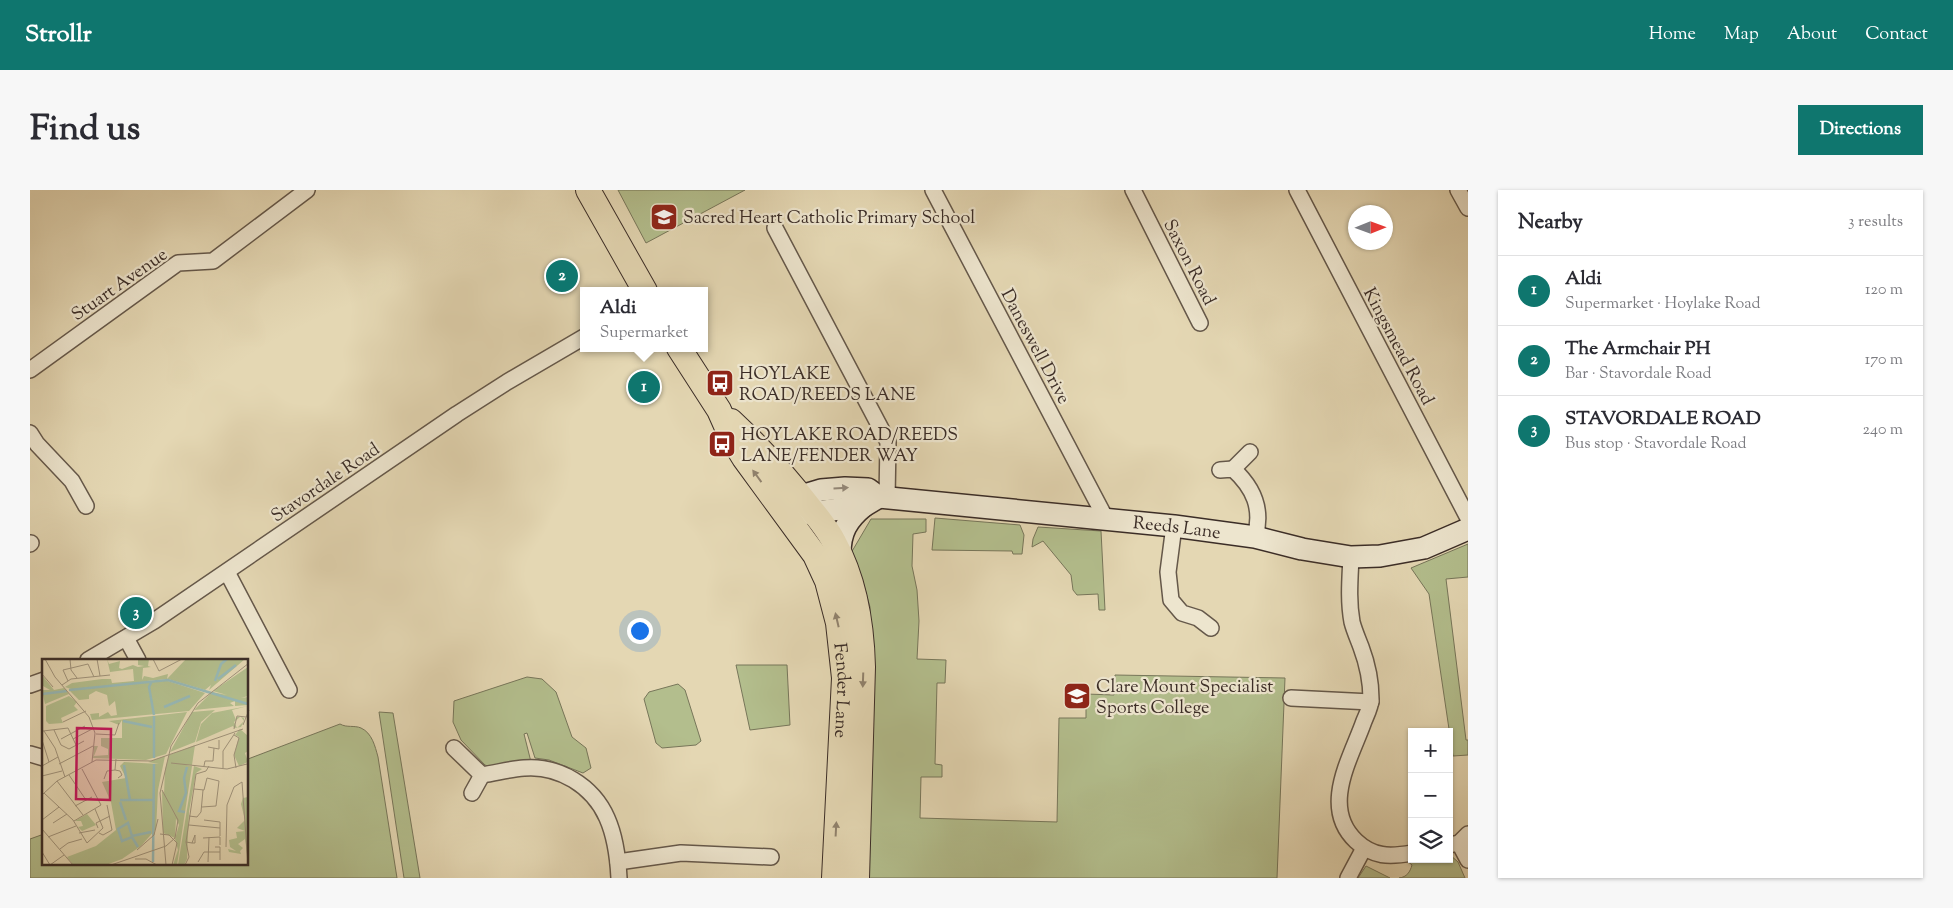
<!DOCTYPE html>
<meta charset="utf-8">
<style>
body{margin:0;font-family:"Sorts Mill Goudy",serif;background:#f7f7f7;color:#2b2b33}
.controls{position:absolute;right:15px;bottom:15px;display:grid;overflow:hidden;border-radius:0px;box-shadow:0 1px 4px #0004}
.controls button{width:45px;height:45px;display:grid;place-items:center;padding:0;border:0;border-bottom:1px solid #e1e1e2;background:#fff;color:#2b2b33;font:25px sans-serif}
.compass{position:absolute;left:1318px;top:15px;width:45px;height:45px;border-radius:50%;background:#fff;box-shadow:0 1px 4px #0004;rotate:89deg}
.you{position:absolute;left:609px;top:440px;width:18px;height:18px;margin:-12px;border:4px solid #fff;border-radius:50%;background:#1a73e8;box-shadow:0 0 0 8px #1a73e833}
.badge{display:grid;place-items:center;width:32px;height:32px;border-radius:50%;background:#0f766e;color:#fff;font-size:16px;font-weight:700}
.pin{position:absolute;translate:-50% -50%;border:2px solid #fff;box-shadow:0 1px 5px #0006}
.popup{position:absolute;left:550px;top:97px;width:128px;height:65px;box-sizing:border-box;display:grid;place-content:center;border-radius:0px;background:#fff;filter:drop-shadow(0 1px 4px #0005);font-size:16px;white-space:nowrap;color:#7c7c81}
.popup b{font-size:19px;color:#2b2b33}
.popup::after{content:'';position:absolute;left:50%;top:100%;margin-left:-10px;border:10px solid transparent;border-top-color:#fff}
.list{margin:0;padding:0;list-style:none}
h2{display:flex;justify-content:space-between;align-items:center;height:65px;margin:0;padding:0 20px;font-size:21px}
h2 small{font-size:16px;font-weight:400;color:#7c7c81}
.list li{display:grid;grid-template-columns:32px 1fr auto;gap:15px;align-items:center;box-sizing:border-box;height:70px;padding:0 20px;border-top:1px solid #e1e1e2}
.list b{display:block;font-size:19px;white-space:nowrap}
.list p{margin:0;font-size:16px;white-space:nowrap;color:#7c7c81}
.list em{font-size:16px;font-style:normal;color:#7c7c81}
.icon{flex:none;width:28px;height:28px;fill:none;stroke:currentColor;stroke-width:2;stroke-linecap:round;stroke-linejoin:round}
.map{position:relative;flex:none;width:1438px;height:688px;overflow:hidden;border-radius:0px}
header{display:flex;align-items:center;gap:30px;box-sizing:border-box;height:70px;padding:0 25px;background:#0f766e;color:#fff}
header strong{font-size:24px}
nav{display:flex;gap:28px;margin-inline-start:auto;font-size:18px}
.intro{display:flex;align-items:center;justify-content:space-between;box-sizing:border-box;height:120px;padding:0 30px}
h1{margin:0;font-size:35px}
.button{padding:12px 22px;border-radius:0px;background:#0f766e;color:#fff;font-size:18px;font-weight:700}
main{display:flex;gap:30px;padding:0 30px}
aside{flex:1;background:#fff;border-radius:0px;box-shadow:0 1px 4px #0004}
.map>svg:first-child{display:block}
.green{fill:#b3be8d;stroke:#77765a}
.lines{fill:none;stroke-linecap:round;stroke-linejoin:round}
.street-casing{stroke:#65584a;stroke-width:18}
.secondary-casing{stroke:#3b2d27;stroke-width:24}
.primary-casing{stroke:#3b2d27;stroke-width:26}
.street{stroke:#ede5ce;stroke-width:15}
.secondary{stroke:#ede5ce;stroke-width:21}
.primary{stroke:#e4d7b3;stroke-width:24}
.oneway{fill:#90826d}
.oneway2{fill:#94897a}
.labels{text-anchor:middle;stroke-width:4.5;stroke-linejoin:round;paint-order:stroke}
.poi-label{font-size:18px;fill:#3b2d27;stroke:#ede5ce;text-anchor:start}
.street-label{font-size:18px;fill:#3b2d27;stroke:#ede5ce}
.inset-river{fill:none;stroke:#97b8b5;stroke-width:2.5}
.inset-road{fill:none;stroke:#a0937b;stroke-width:1}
.view{fill:#c2185b;fill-opacity:0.15;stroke:#c2185b;stroke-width:2.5}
.inset-edge{fill:none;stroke:#3b2d27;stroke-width:2.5}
</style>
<header>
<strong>Strollr</strong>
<nav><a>Home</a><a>Map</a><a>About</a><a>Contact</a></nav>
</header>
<div class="intro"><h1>Find us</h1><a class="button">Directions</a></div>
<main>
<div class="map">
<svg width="1438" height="688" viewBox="0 0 1438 688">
<rect width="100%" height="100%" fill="#e4d7b3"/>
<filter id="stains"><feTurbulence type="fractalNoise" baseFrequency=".004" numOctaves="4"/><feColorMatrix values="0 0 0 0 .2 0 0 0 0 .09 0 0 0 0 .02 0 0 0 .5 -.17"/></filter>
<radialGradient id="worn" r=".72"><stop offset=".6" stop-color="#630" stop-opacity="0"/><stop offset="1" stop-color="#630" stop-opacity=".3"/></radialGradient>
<g class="green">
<path d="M588,0H715L616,53Z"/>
<path d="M905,328L990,335L994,345L992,364H983L982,361L902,360Z"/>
<path d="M841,329H896V342L883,344L882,376L887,400L889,431L887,469L916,470L915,493H907L905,574L912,575V587H891L890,628L1027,632L1029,528H1056V504L1084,505L1085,485L1255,488L1247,688H836L840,417L833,392L821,363Z"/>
<path d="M1008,337L1071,341L1075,420H1069L1068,404L1047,405L1043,400L1041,385L1013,351L1002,357L1003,349Z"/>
<path d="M1438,354V387L1416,389L1436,550H1438V565L1423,566L1399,404L1381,378Z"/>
<path d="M706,475H757L760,535L720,540Z"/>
<path d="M497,487L512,489L526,502L542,547L556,558L561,578L553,583L519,570L505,568L497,543L494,544L501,572L460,577L455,575L431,550L423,532L424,511Z"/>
<path d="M648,494L655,500L671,551L666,555L632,558L626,553L614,509L619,502Z"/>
<path d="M349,522L363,523L390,688H374Z"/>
<path d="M310,534C317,538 324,535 331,538C342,543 345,556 348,567L367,688H0V649L14,644V674H218V569Z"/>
<path d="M1419,664L1428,672L1435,688H1369C1377,687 1380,682 1382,675L1376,670L1419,669Z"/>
<path d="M1336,676L1360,688H1328Z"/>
</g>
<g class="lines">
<g class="street-casing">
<g id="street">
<path d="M903,0L1076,329"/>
<path d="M1103,0L1170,133"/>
<path d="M1267,0L1438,328"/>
<path d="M1428,0L1438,18"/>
<path d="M745,38L858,252L857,308"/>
<path d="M0,180L148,73L183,71L277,0"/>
<path d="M0,243L7,254L42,291L56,316"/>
<path d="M1203,279L1220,262"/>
<path d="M1190,280L1203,279C1224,298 1233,319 1225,347"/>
<path d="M1144,336L1138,382L1141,410L1152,423L1168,428L1181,438"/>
<path d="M0,354L1,353"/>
<path d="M1321,367C1320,389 1318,410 1322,432C1324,440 1328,449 1331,457C1337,473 1341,492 1341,509C1341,516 1337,524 1334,531C1321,568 1290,617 1326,651C1343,667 1359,667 1382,663"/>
<path d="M197,382L259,500"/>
<path d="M96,448L108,470"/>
<path d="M58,470L124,431L427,224L477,192L554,147"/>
<path d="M0,495L14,490"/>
<path d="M1261,508L1341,512"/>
<path d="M424,558L452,585C466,583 480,579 494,578C529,575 563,596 577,628C585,646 588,668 589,688"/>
<path d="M0,564L14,568"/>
<path d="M442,603L452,585"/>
<path d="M1429,653L1438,670"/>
<path d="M1419,655L1429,653L1438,644"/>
<path d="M588,672L651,663L741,667"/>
<path d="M1318,688L1334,658"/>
</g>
</g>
<g class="secondary-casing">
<g id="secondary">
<path id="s1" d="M762,318L771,306L791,300L815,298L838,299L849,307L1144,336L1225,347L1272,359L1321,367L1350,366L1394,358L1438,339"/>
<path d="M770,324L834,316L849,307"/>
<path d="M810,364C810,342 817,330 834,316"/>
</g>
</g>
<g class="primary-casing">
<g id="primary">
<path d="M558,0L615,101"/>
<path id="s2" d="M649,158L689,220L701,247L714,268L785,365L797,391L808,433L814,488L804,688"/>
<path d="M701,231C730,258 756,287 780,318C789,329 798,340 804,352C825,390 832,435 833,477L827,688"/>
</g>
</g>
<use href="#street" class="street"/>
<use href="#secondary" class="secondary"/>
<use href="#primary" class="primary"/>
</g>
<defs><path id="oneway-solid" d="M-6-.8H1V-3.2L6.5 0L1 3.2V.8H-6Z" transform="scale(1.25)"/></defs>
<g class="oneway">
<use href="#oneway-solid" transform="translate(727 286) rotate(-126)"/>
<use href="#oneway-solid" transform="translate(807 430) rotate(-103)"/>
<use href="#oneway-solid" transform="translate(833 490) rotate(92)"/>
<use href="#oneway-solid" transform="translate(806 639) rotate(-87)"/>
</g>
<use class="oneway2" href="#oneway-solid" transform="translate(811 298) rotate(-4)"/>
<defs>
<g id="school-square" transform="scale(1.4375)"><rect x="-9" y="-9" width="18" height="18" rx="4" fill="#8f2418" stroke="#ede5ce"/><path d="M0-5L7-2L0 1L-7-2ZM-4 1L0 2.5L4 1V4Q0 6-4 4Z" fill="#fff"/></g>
<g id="bus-square" transform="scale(1.4375)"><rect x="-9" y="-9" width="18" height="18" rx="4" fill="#8f2418" stroke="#ede5ce"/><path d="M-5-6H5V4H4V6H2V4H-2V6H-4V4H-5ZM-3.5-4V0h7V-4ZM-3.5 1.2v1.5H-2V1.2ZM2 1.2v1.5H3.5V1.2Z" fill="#fff"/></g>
</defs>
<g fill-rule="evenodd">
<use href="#school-square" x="634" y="27"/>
<use href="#bus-square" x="690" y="193"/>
<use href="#bus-square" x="692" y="254"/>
<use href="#school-square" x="1047" y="506"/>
</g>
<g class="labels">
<g class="poi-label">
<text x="653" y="33">Sacred Heart Catholic Primary School</text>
<text x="709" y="189">HOYLAKE<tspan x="709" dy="21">ROAD/REEDS LANE</tspan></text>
<text x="711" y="250">HOYLAKE ROAD/REEDS<tspan x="711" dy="21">LANE/FENDER WAY</tspan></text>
<text x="1066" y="502">Clare Mount Specialist<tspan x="1066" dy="21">Sports College</tspan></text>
</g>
<g class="street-label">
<text transform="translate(1160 72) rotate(63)" y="6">Saxon Road</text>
<text transform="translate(89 94) rotate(-35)" y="6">Stuart Avenue</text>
<text transform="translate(1006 156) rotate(62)" y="6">Daneswell Drive</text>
<text transform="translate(1369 156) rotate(62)" y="6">Kingsmead Road</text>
<text transform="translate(295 292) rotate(-34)" y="6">Stavordale Road</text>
<text dy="6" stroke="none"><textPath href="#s1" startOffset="396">Reeds Lane</textPath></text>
<text dy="6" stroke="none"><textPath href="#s2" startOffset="388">Fender Lane</textPath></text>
</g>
</g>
<g transform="translate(12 469)">
<rect width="206" height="206" fill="#e4d7b3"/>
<path d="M65,0L67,5L78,2L77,9L80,10L91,6L96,8L102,7L96,6V0H107L106,7L109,8L101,9L100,21L102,17L111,19L126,15L125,20L144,0H203L167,31L169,26L163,31L126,20L105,22H126L163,34L147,52L50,61L48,55L57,54V58L66,53L69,57L75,56L73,42L67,47L65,36L54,32L47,36V40L37,41L28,32L32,31L23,28L30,24L60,20H69L70,24L92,22L91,10L68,13ZM206,8V37L199,39L206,38V46L193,47V42L188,44L192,47L152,51L170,33L185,36L171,32ZM0,16L12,31L22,29L27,35L3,45L0,31H8L1,27ZM27,37L35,43L32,47L36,51L19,59L21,64L7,65L4,62V47ZM206,47L190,51L194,61L195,58H198L192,63L195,69L202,62L199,58L202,59V62L199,68L192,69L191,67L154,83L159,65L170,54ZM173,51L159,63L153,83L128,93L150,53ZM145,53L124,95L104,101L51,99L52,87H56L52,97L66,96V90L59,87V79H80V61L77,66L67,62ZM198,70L206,77V92L203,94L206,103L197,107L192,96L197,78L193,76ZM153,86L150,106H144L150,107L135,206H131L136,191L133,180L137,166L122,135L123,111L127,96ZM123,97L116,131L114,170L99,187L80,200L64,206H31L25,198L54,187L74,171L69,143L60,123L84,119L78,107L82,103L117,105L106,103ZM152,107L160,110L154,114L147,152L145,200L142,206H136ZM120,131L134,159L133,179L121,174ZM206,138V202L203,180L196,185L201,189L198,192L199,195L187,193L186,190L194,192L188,188L187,181L195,179L194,173L203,172L195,169L203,161L199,145L201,139ZM45,155L54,166L40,172L36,168L41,167L39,162H33Z" fill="#b3be8d"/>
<path class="inset-river" d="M176,20L194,6M110,22L107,28L112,56M173,22L179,5L185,0M27,31L126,21L206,45M0,35L25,32M122,48L148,37M81,62L110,68M112,99V57M82,106L88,141M78,141H111M78,143L84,161M143,153L137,152L144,134L142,119L145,108M96,188L90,178L80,182L76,170L86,164L90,177L109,173M111,203L112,105"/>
<path class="inset-road" d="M3,0L13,18L47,58L53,74L50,103M28,0L29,11L35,19M55,0L58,17M111,0L117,12L140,0M0,15L11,28M26,22L21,11L46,5L52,18M20,26L29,20L68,16M21,63L44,52M201,66L207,51M192,70L195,57L204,58M12,71L19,86L27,90M1,72L26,69L34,86M2,72L13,89L23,118M54,75L73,76L77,64M192,76L197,79L192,96L194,109M19,80L43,67M31,80L52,69M0,81L7,103M166,88L177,90V81M27,90L42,82M74,100L73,111L78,112L80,116L76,119M129,104L185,110L205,105M17,105L51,87M0,107L16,98M162,107L163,102H171L172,89M181,109V92L193,74M27,116L44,141M0,117L20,112M62,120L65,112L73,111M15,122L41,156M152,130L162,131L165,119L177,122L174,147L160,148M2,134L31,161L45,184L61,169L53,150M0,136L15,122L54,101L109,102L201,70M33,147L50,138M147,157L155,158L159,153L161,131M0,161L17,148M162,161L178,163V177M32,162L59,146L40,110M11,164L25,155M147,166L178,169M56,169L54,164L68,157M0,170L31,206M37,174L53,171M57,174L61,176L70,171L65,146M118,175L127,176L135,184L130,206M6,178L34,167M161,179L178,178V186M144,183L150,184H153V176L150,184M173,188H178V201M184,188L185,146L192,128L200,123L206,206M18,190L26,184L40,180M95,191L112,176L116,160M0,193L8,206M93,200H104L115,206M156,203L162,193H178M166,203L167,178M8,206L22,196M69,206L124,187L133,179L136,161L120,131M124,206L118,134L129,87L156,44L207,4M143,206L147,198L144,183L154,115L164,112L167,107"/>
<path class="view" d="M35,69L69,70L68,141L34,140Z"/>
<rect width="206" height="206" class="inset-edge"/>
</g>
<rect width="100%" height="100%" filter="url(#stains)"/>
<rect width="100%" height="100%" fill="url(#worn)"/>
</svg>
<div class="controls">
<button>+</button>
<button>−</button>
<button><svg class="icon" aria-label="layers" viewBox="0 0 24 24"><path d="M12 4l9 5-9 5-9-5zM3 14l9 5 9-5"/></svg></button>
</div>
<svg class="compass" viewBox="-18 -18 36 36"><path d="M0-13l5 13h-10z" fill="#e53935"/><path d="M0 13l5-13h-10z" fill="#7c7c81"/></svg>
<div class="you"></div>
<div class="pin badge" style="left:614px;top:197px">1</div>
<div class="popup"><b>Aldi</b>Supermarket</div>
<div class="pin badge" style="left:532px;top:86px">2</div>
<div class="pin badge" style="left:106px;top:423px">3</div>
</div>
<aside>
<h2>Nearby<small>3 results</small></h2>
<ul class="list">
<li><span class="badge">1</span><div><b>Aldi</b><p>Supermarket · Hoylake Road</p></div><em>120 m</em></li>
<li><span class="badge">2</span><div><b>The Armchair PH</b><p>Bar · Stavordale Road</p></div><em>170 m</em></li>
<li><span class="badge">3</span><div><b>STAVORDALE ROAD</b><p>Bus stop · Stavordale Road</p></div><em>240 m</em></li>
</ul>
</aside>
</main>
